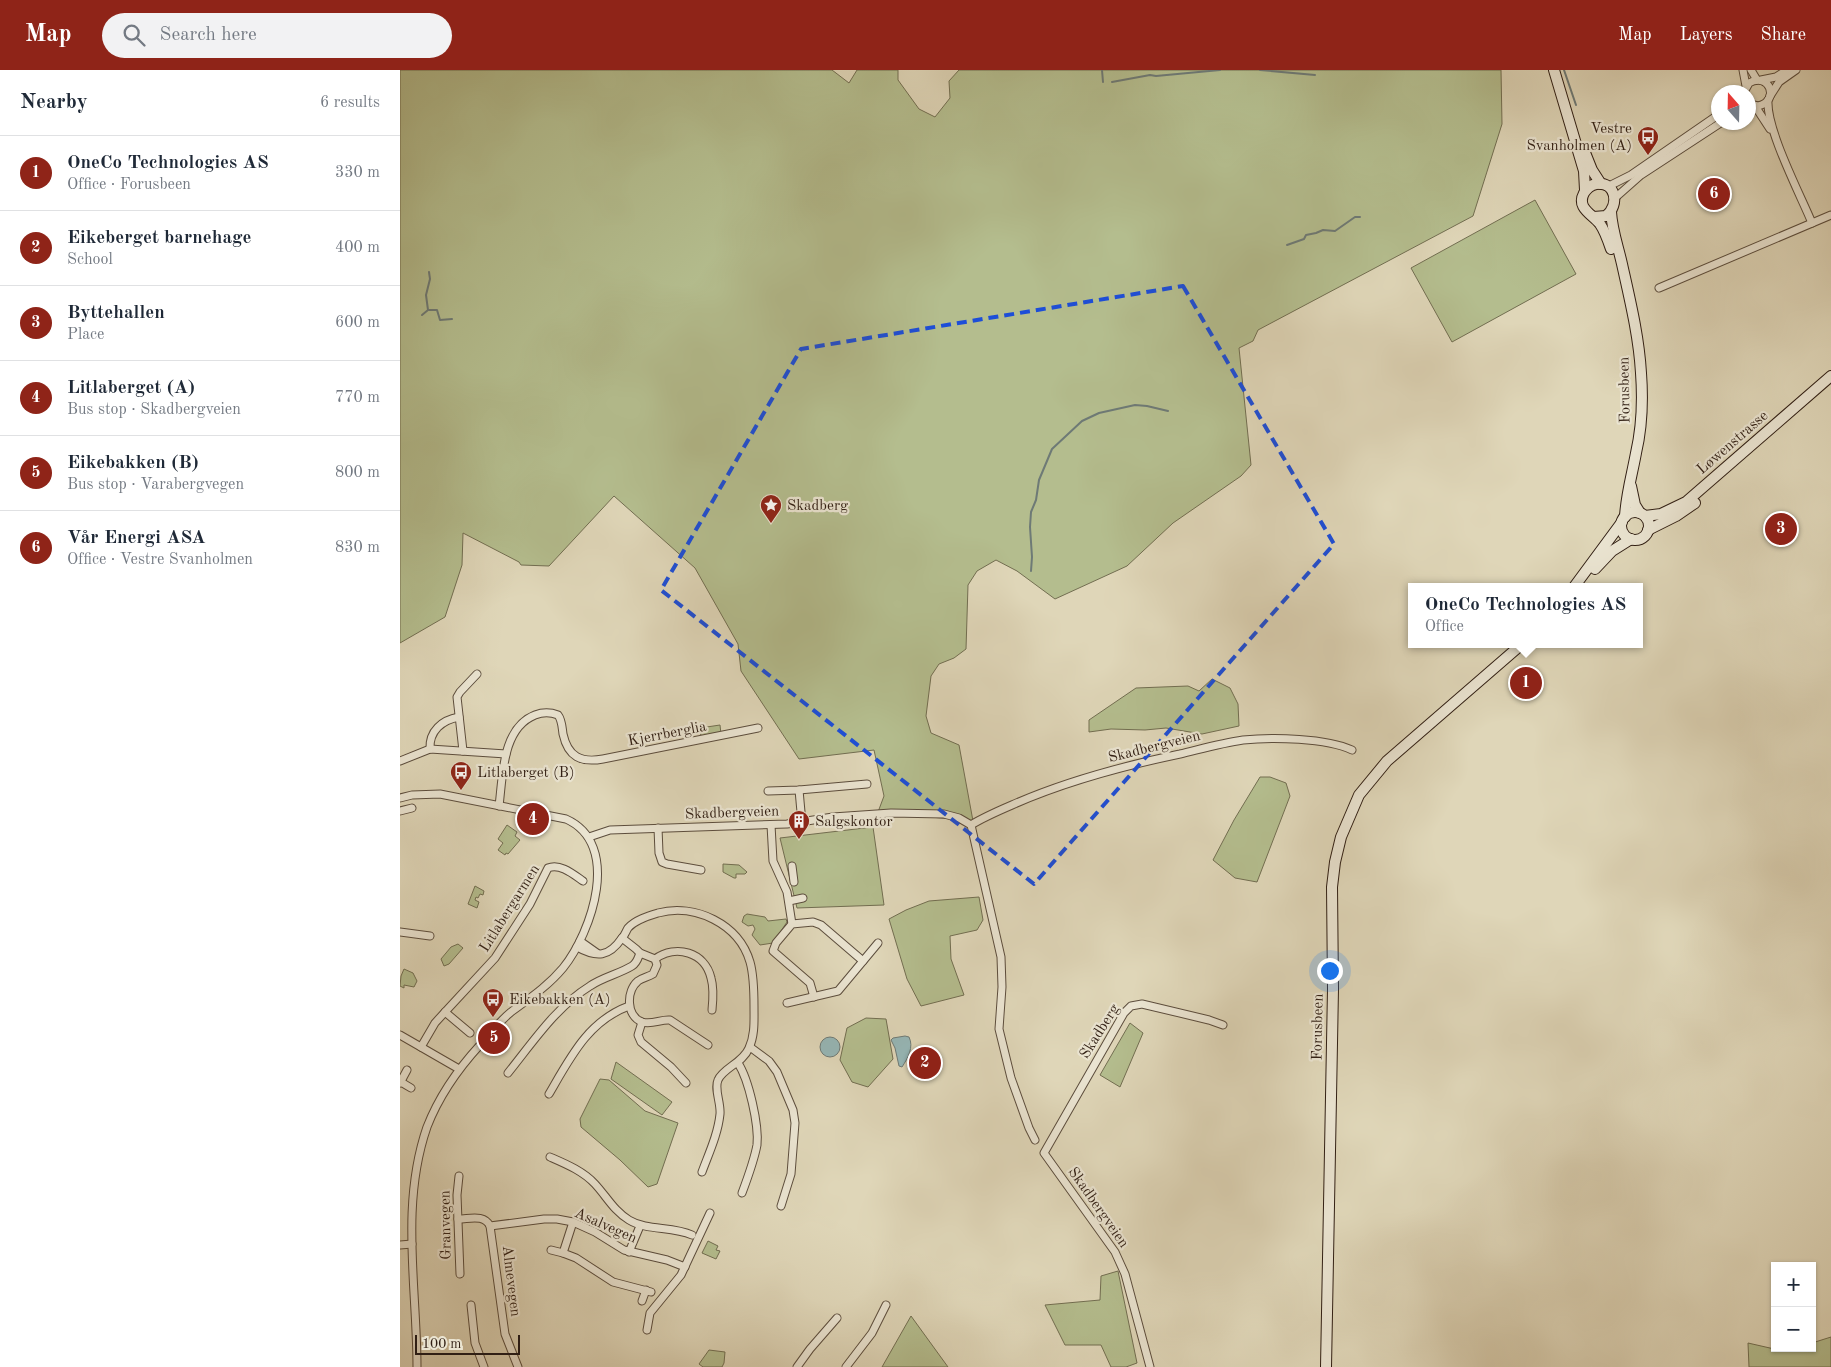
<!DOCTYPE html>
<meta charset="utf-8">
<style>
body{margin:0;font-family:"Old Standard TT",serif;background:#f2f2f3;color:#1f2937}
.controls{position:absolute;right:15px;bottom:15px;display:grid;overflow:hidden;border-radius:0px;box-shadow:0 1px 4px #0004}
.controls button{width:45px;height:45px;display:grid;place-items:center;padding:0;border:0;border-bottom:1px solid #e0e1e3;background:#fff;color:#1f2937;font:25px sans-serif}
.compass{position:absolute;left:1311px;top:15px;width:45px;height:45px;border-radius:50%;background:#fff;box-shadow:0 1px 4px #0004;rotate:340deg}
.scale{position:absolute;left:15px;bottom:12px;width:105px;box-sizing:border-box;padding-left:5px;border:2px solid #311f14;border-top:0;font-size:14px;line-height:18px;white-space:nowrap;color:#311f14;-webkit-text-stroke:4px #eae4d1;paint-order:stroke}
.you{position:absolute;left:929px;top:900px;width:18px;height:18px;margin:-12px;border:4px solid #fff;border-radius:50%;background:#1a73e8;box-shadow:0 0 0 8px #1a73e833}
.badge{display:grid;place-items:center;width:32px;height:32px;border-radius:50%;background:#8f2418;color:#fff;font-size:16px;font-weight:700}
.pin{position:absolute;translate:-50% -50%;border:2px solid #fff;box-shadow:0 1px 5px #0006}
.popup{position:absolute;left:1008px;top:513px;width:235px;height:65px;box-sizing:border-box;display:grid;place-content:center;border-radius:0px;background:#fff;filter:drop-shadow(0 1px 4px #0005);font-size:16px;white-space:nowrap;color:#747a83}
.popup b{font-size:19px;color:#1f2937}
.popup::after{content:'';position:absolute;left:50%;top:100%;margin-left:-10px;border:10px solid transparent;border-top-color:#fff}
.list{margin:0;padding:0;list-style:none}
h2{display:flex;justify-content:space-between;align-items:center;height:65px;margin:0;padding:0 20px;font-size:21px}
h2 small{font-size:16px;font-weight:400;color:#747a83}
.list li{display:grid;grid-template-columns:32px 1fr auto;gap:15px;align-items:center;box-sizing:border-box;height:75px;padding:0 20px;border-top:1px solid #e0e1e3}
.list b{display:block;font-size:19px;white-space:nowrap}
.list p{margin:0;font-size:16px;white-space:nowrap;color:#747a83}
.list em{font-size:16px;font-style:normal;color:#747a83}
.icon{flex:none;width:28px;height:28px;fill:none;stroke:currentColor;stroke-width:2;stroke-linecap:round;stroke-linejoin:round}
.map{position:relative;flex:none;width:1431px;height:1297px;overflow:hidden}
header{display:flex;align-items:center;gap:30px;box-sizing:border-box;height:70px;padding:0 25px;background:#8f2418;color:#fff}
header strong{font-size:24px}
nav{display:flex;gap:28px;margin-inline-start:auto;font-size:18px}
.search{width:350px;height:45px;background:#f2f2f3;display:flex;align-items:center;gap:12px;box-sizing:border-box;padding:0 18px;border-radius:28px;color:#747a83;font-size:19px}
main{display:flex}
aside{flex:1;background:#fff}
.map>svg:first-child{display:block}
.green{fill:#b4bd8e;stroke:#726e51}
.water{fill:#96b7b7;stroke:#6e7a76}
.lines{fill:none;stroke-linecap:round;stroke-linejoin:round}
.stream{stroke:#6e7a76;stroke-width:2}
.minor-casing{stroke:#5c4d3d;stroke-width:9}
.secondary-casing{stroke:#311f14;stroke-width:12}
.minor{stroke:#eae4d1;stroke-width:7}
.secondary{stroke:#eae4d1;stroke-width:10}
.marked{fill:none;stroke:#1d4ed8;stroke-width:4;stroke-dasharray:10 6;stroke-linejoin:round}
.labels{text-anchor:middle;stroke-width:4.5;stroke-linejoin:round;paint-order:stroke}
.poi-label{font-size:15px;fill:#311f14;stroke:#eae4d1;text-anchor:start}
.street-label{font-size:15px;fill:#311f14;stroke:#eae4d1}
</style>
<header>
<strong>Map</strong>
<div class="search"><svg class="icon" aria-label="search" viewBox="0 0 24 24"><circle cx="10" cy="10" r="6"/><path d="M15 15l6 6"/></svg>Search here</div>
<nav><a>Map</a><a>Layers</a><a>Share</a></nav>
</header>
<main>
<aside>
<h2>Nearby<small>6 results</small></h2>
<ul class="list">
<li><span class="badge">1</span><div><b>OneCo Technologies AS</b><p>Office · Forusbeen</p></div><em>330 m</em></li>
<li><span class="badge">2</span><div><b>Eikeberget barnehage</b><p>School</p></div><em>400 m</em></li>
<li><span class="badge">3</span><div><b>Byttehallen</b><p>Place</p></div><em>600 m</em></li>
<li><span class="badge">4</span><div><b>Litlaberget (A)</b><p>Bus stop · Skadbergveien</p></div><em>770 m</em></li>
<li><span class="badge">5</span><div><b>Eikebakken (B)</b><p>Bus stop · Varabergvegen</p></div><em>800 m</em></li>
<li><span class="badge">6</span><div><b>Vår Energi ASA</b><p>Office · Vestre Svanholmen</p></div><em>830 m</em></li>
</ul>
</aside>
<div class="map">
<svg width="1431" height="1297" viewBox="0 0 1431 1297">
<rect width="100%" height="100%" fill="#dfd6b8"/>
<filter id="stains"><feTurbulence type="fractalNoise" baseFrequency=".004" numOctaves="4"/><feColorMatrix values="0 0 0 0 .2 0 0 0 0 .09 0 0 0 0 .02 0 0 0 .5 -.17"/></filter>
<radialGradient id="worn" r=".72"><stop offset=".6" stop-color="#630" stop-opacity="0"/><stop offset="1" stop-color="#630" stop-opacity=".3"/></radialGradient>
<g class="green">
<path d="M0,0H432L449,13L457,0H498V10L519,39L535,47L550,28L549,11L559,0H1101L1102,54L1073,146L858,260L853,271L839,278L851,395L841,406L773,453L727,496L655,529L617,501L596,490L577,501L568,515L566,579L554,588L539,594L531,606L526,646L531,663L559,675L573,751L478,742L484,726L474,680L399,689L341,601L338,574L295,498L214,426L149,496L121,495L119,492L63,463L62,495L45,547L0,573Z"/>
<path d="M1135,130L1176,204L1052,272L1011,198Z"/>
<path d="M812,609L830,618L838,634L839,656L802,664L766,658L745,660L711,659L689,662V650L736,618L788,616L799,621Z"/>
<path d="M320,655L321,664L301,667L300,658Z"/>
<path d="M860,707H870L886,713L890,726L857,812L835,808L813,790L834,750Z"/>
<path d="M107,755L117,762L115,766L120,770L108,784L106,783L105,785L98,780L103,773L98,769Z"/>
<path d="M473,757L484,835L397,838L380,768Z"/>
<path d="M323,794L339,795L347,802L345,804H336V808H334L323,802Z"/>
<path d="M75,816L84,821L83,825L80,824L78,828L76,827L75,830L79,832L77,838L68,834Z"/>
<path d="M579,827L583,850L577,860L550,866L551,889L564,925L521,936L507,909L489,849L506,840L529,831Z"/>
<path d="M347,844L365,847L368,851L386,849L387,852L373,873L360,875L352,865L355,859L353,855L348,856L342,852L344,846Z"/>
<path d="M58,874L63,878L49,894L44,896L41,889L51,877Z"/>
<path d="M4,899L13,903L17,911L14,917L4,915V918L0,916L1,906Z"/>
<path d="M466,948L486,949L493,989L468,1017L452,1012L440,990L447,958Z"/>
<path d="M730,953L743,963L720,1017L700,1005Z"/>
<path d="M216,992L272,1032L262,1045L211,1009Z"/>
<path d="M200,1009L209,1010L245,1041L278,1053L257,1114L248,1117L220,1090L181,1057L180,1049Z"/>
<path d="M308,1171L318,1176L316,1180L320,1181L316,1189L302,1183Z"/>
<path d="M718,1201L737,1293L726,1297H711L701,1275H665L645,1235L700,1230L701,1206Z"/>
<path d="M511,1246L548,1297H482Z"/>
<path d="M1431,1267V1297H1349L1348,1273L1383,1281L1393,1278H1412V1273Z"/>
<path d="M309,1280L325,1282L324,1293L322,1297H303L299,1294Z"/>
</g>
<g class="water">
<path d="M505,966L509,967C514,977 508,988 502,997L499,996L495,978L491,970L493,968Z"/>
<circle cx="430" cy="977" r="10"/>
</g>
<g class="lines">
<g class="stream">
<path d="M702,0L703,12"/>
<path d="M860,0L915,5"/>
<path d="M1164,0L1176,35"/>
<path d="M712,12L750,5L756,6L820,0"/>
<path d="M887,175L904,169L906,165L916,163L923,160L935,161L955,147H960"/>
<path d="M29,240H37L40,250L52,249"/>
<path d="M22,245L28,240L26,225L30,209L29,202"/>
<path d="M631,501L632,487L630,457L631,442L636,430L639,410L652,379L682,351L699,343L735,335L747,336L768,341"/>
</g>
<g class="minor-casing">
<g id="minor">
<path d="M1343,0L1346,16"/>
<path d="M1351,0L1357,10"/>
<path d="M1361,10L1376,7L1387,0"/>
<path d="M1344,22L1349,13C1369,1 1381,31 1358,36L1348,33"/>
<path d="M1370,26L1379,12L1396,0"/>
<path d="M1368,30C1366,59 1400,124 1412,153"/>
<path d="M1355,36L1370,59"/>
<path d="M1207,117L1231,105L1318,45"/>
<path d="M1215,128L1241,105L1322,52"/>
<path d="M1259,218L1431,145"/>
<path d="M30,679C29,661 42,650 59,647"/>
<path d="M63,681L57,627L60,622L77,604"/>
<path d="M0,691L30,679L106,684"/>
<path d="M399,720L402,753"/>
<path d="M368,721L399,720L467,714"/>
<path d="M0,728L12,725L40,724L166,749C222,774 192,862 163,898C148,916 130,928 111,942C100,951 90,963 80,975C58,999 39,1026 27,1057C0,1135 17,1217 17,1297"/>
<path d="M99,736C103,705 102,658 135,645C143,642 150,642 158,645C162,650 162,657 163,664C168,687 181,693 203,689L358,658"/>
<path d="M0,741L12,738"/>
<path d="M371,755L373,791L387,822L392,854"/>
<path d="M571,755C584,747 598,741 612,735C666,711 723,696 780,684C801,679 822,673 843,670C873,667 926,668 952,680"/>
<path d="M258,758L259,783L262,792L267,794L301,800"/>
<path d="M189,767L210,760L387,754L433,747L491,743L544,744L559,748L571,755L601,887L602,917L599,959L611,1008L629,1058L635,1070"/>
<path d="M392,796L394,812"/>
<path d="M389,831L403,828"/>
<path d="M0,862L30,866"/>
<path d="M222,868L236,879L240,883L255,889L257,895L253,904C248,907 242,908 238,911C226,921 226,946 242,952C252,955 261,949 270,950L308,975"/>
<path d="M180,871L197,883"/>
<path d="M177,877C197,888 209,887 222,868C225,865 226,861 228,858C235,850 248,846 258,843C295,833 339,854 350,892C354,906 354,922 354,937C354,951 355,965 349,978C343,993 323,998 318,1010C314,1019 321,1033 320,1044C318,1064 309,1083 302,1102"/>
<path d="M255,889C276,874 305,882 311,908C314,918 313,930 312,940"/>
<path d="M414,927L410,913L373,881L376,873L392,854L413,852L421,855L463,891"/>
<path d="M387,933L438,921L478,873"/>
<path d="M45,942L70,963"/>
<path d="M242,952L238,965L241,972L271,997L286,1013"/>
<path d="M0,965L59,999"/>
<path d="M21,977L35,953L45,942L95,888L130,834L148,798C160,793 173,804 183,811"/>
<path d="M350,977L369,991L377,1002L393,1040L395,1053L391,1104L381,1136"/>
<path d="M338,993C349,1010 359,1055 357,1075C354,1091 348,1107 342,1123"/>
<path d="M108,1003C133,972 156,937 190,916C203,907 219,904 232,896C237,893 238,888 240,883"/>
<path d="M1,1012L11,1018"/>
<path d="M0,1013L7,1000"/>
<path d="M149,1024C170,988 188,951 229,936"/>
<path d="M150,1087C166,1094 183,1101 195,1114C207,1127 214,1141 229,1150C247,1161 272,1156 292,1165"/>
<path d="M59,1106L57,1125L60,1204"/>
<path d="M58,1149C70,1149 84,1144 90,1156L105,1264L118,1297"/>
<path d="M173,1152L163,1183L176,1188L213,1212L251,1222"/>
<path d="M90,1156L144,1149H157L173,1152L195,1162L224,1180L267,1190L285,1197"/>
<path d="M0,1175L12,1174"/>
<path d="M151,1180L163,1183"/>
<path d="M229,1182L240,1156"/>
<path d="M242,1231L246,1220"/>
<path d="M71,1235L75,1273L84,1297"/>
<path d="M247,1260L250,1243L281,1205L310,1143"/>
<path d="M397,1297L410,1279L437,1248"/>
<path d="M446,1297L472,1263L486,1235"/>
<path d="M750,1297L725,1204L715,1182L644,1083L724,943L731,936L742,934L809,950L823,955"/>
</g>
</g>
<g class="secondary-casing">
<g id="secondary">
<path d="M1154,0L1184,101L1185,120"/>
<path d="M1184,80L1192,100L1201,114"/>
<path d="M1211,142C1212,160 1218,176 1222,194C1230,230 1239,267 1241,303C1243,330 1242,357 1236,383C1232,405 1226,425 1225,447"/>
<path d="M1194,147L1206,146C1220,135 1216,111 1196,114C1191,115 1187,118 1184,123C1176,138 1192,144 1200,154C1205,161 1208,170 1211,179"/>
<path d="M1231,416L1235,435L1240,443"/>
<circle cx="1235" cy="456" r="14"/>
<path d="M1245,446L1261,444L1286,432L1431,306"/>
<path d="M1248,460L1276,446L1295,433"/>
<path d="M1195,499L1212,481L1231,469"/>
<path d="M1174,517L1222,452"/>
<path d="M926,1297L933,919L932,817L935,792L941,767L959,725L987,691L1122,574"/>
</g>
</g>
<use href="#minor" class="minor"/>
<use href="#secondary" class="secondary"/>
</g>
<path class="marked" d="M783,216L934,474L634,814L261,520L401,279Z"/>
<defs>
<g id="bus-pin" transform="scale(1.125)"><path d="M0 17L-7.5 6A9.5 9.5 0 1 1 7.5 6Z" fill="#8f2418" stroke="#eae4d1"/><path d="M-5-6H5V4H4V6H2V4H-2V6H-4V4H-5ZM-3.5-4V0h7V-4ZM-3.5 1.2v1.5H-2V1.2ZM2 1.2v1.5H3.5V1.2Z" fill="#fff"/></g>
<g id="sight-pin" transform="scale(1.125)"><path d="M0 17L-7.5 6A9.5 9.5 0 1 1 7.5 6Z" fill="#8f2418" stroke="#eae4d1"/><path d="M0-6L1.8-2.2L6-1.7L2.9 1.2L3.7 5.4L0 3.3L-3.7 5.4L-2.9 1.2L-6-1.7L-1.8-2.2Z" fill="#fff"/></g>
<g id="building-pin" transform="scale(1.125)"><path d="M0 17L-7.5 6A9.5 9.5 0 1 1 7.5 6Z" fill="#8f2418" stroke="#eae4d1"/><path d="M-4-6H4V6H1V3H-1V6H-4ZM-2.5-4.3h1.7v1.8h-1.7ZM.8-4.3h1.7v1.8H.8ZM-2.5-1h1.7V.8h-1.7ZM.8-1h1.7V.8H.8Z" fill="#fff"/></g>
</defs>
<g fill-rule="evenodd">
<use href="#bus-pin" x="1248" y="67"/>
<use href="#sight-pin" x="371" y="435"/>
<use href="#bus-pin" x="61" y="702"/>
<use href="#building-pin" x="399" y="751"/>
<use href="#bus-pin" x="93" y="929"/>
</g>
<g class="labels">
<g class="poi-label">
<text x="1232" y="63" text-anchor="end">Vestre<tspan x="1232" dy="17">Svanholmen (A)</tspan></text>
<text x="387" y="440">Skadberg</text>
<text x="77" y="707">Litlaberget (B)</text>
<text x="415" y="756">Salgskontor</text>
<text x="109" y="934">Eikebakken (A)</text>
</g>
<g class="street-label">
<text transform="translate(1224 320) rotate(-91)" y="5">Forusbeen</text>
<text transform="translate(1332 372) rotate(-41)" y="5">Løwenstrasse</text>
<text transform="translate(267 663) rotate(-11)" y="5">Kjerrberglia</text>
<text transform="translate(754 676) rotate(-14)" y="5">Skadbergveien</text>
<text transform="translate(332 742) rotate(-2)" y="5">Skadbergveien</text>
<text transform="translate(109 838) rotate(-58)" y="5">Litlabergarmen</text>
<text transform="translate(917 957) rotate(-89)" y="5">Forusbeen</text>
<text transform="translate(699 961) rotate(-58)" y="5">Skadberg</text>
<text transform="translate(699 1137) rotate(55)" y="5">Skadbergveien</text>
<text transform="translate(45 1155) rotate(-91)" y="5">Granvegen</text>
<text transform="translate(206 1155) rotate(24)" y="5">Asalvegen</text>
<text transform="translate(112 1211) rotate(83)" y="5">Almevegen</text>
</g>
</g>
<rect width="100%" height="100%" filter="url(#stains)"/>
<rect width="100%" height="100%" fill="url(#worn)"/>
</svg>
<div class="controls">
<button>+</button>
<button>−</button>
</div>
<svg class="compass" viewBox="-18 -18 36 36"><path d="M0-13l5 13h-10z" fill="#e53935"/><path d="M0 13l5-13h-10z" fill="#747a83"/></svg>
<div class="scale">100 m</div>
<div class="you"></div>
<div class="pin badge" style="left:1126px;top:613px">1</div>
<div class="popup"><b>OneCo Technologies AS</b>Office</div>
<div class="pin badge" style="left:525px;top:993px">2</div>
<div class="pin badge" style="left:1381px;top:459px">3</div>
<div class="pin badge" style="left:133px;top:749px">4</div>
<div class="pin badge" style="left:94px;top:968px">5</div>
<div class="pin badge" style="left:1314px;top:124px">6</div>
</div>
</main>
